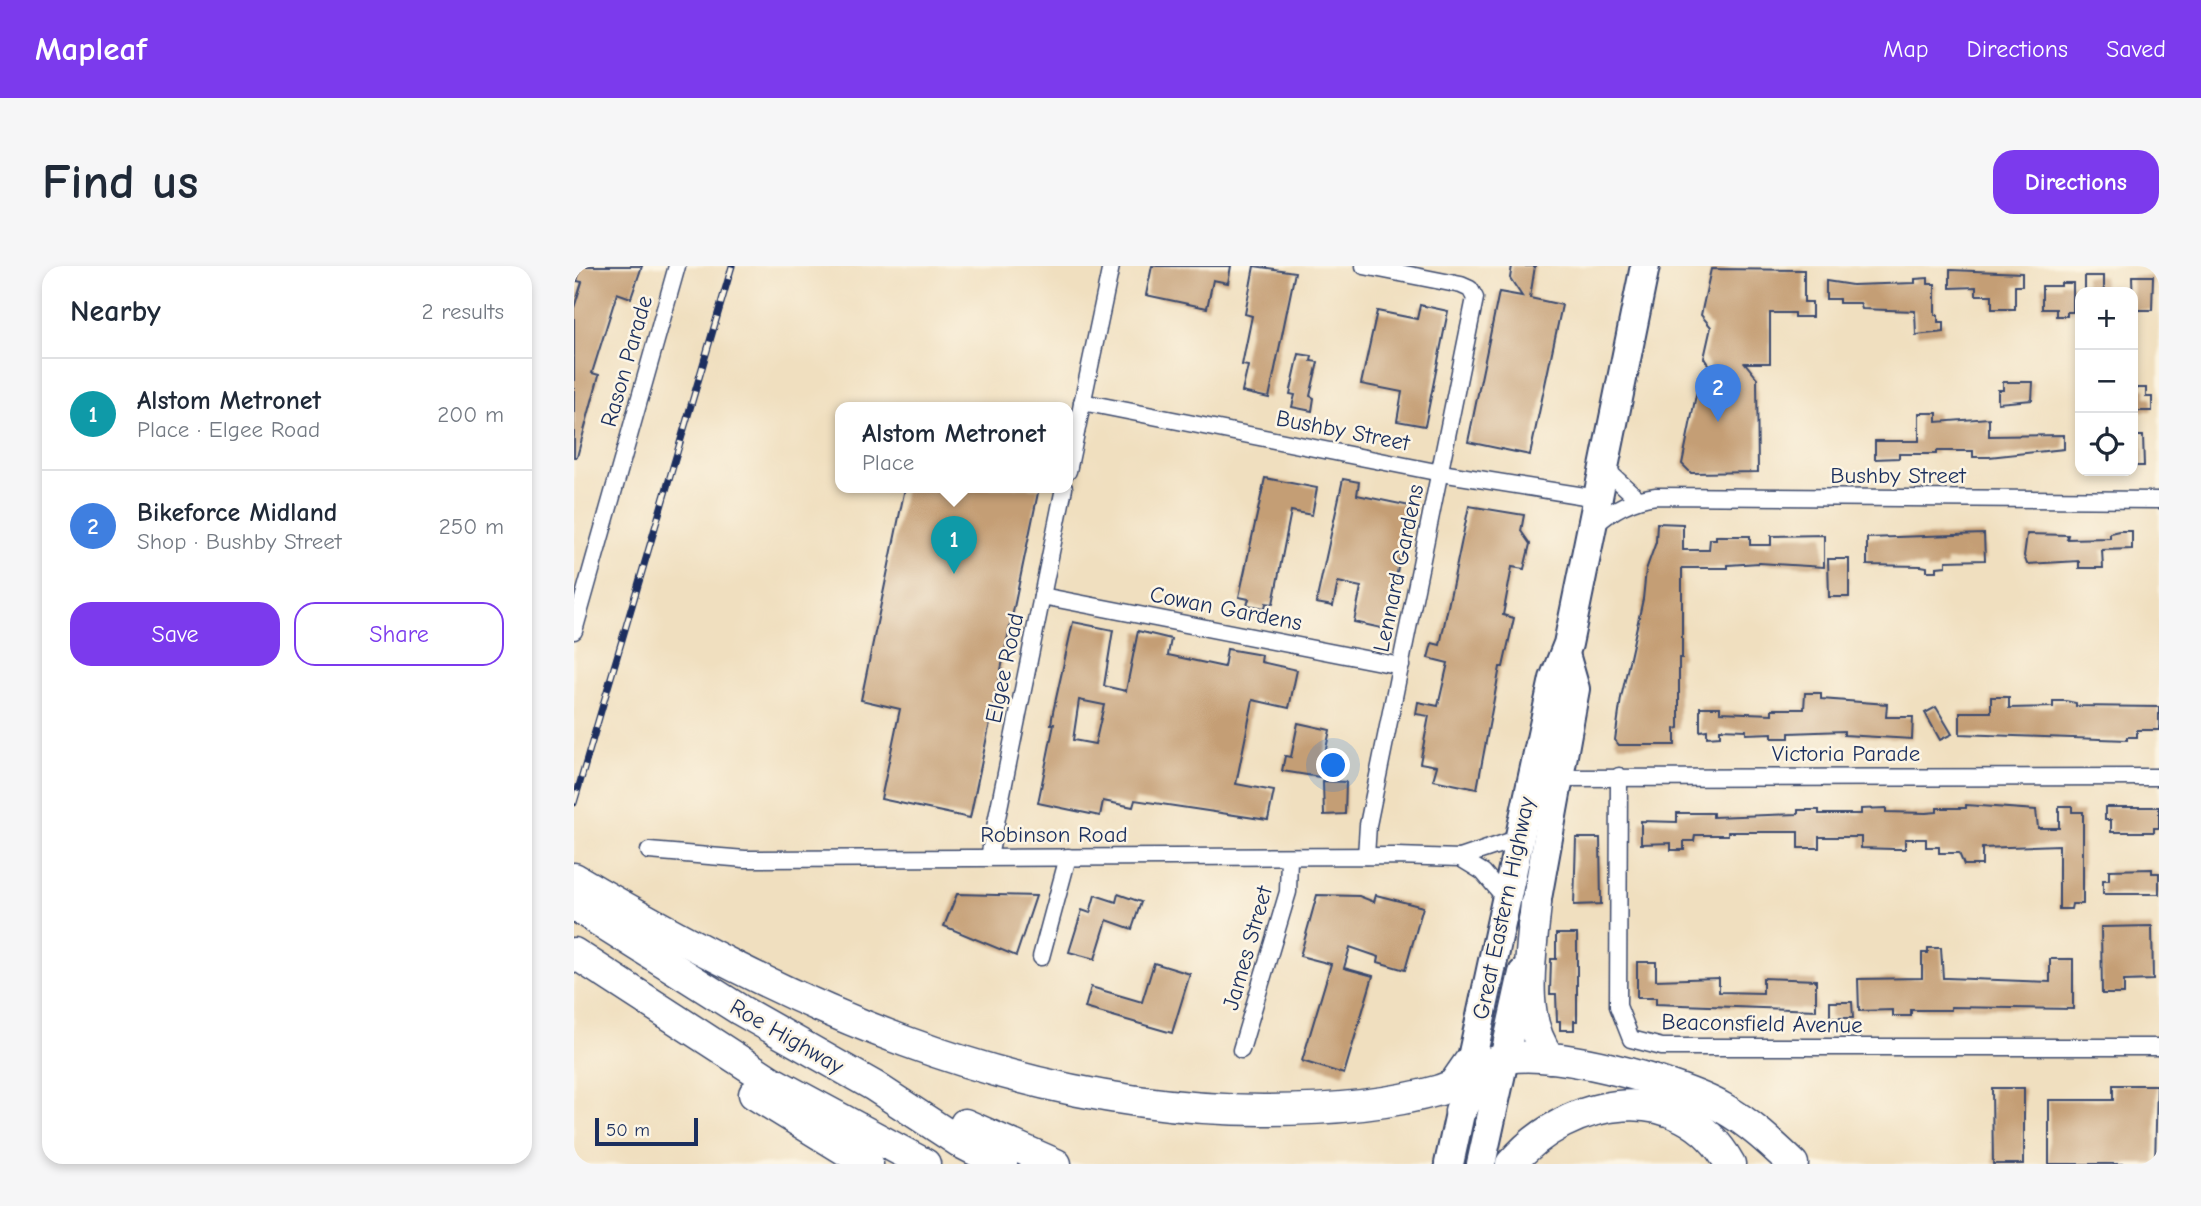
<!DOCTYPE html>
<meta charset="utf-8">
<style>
body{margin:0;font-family:"Comic Neue",sans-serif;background:#f6f6f7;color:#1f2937}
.controls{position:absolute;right:21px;top:21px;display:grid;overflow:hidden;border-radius:14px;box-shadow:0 4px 10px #0003}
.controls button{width:63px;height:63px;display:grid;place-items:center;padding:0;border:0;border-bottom:2px solid #e0e1e3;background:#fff;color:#1f2937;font:35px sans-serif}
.scale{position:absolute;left:21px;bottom:18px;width:103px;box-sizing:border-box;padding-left:7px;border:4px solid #1b2f5e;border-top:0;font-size:19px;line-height:24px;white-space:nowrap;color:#1b2f5e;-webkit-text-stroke:5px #fcf5e5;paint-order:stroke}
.you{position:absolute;left:760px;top:500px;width:24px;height:24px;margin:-18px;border:5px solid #fff;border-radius:50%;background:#1a73e8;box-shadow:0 0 0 10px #1a73e833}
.badge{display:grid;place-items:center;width:46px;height:46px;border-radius:50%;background:#7c3aed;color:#fff;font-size:23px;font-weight:700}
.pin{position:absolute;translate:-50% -58px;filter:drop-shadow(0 2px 4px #0008)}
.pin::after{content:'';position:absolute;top:37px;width:24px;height:21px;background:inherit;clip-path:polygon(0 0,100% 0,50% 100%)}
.popup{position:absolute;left:261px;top:136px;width:238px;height:91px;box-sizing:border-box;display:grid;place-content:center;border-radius:14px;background:#fff;filter:drop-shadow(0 2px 5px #0005);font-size:23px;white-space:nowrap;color:#747a83}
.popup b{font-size:26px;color:#1f2937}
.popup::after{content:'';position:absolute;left:50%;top:100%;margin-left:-14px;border:14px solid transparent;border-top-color:#fff}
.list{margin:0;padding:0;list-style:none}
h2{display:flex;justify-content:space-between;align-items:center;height:91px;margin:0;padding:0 28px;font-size:30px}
h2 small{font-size:23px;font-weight:400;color:#747a83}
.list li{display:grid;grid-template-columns:46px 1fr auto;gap:21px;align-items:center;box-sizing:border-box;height:112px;padding:0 28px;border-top:2px solid #e0e1e3}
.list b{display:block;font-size:26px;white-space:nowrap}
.list p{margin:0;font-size:23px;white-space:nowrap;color:#747a83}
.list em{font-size:23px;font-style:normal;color:#747a83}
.actions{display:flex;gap:14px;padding:21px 28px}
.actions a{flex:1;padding:16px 0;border:2px solid #7c3aed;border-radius:21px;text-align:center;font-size:24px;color:#7c3aed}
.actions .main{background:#7c3aed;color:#fff}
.icon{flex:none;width:38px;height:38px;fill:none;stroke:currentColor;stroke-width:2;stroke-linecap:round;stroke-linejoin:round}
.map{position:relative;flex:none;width:1585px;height:898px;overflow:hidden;border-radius:21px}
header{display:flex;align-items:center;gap:42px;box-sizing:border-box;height:98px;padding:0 35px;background:#7c3aed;color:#fff}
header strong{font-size:33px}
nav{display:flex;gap:38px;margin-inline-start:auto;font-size:24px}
.intro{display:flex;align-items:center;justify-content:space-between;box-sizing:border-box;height:168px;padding:0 42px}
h1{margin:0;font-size:49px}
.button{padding:18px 32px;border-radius:21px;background:#7c3aed;color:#fff;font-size:24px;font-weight:700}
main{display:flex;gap:42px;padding:0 42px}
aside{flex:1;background:#fff;border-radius:21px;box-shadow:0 4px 10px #0003}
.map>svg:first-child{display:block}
.building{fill:#c49e75;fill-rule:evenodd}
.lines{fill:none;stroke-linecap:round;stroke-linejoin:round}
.minor-casing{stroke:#3b496d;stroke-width:19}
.trunk-casing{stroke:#3b496d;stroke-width:32}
.motorway-casing{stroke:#3b496d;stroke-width:33}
.minor{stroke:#fff;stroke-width:16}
.trunk{stroke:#fff;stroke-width:28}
.motorway{stroke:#fff;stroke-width:30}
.rail-casing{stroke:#1b2f5e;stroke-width:7}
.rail{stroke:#fcf5e5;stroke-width:4.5;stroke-dasharray:13;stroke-linecap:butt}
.labels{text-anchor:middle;stroke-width:5;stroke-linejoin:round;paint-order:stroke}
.street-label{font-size:23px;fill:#1b2f5e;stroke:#fcf5e5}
</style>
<header>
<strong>Mapleaf</strong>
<nav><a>Map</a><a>Directions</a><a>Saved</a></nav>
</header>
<div class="intro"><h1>Find us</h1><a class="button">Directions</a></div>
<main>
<aside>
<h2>Nearby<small>2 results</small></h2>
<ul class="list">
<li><span class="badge" style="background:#0f9aa8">1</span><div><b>Alstom Metronet</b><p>Place · Elgee Road</p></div><em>200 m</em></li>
<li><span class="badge" style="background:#3f7fe0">2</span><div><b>Bikeforce Midland</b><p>Shop · Bushby Street</p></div><em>250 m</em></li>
</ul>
<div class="actions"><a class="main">Save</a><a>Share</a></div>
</aside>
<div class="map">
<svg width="1585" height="898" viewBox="0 0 1585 898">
<rect width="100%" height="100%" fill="#fcf5e5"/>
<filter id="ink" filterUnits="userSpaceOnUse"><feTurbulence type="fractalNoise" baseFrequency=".0143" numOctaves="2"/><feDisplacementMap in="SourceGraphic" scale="14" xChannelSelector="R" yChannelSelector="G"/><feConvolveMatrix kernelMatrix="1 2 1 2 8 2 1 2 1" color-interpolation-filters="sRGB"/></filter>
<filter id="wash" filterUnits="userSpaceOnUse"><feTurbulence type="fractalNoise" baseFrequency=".00686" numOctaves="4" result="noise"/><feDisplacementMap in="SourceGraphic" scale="28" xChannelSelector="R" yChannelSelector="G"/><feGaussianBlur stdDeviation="1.57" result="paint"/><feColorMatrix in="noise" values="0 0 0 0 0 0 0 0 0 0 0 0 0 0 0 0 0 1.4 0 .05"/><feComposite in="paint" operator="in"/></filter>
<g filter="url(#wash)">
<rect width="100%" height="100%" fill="#f0dfbf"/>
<g id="blocks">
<g class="building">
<path d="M7,0H68L57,32L43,27L18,107L25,109L3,191H0V42L8,16L3,15Z"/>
<path d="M578,0H657L654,17L639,14L633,42L572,29Z"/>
<path d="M680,0L721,6L695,132L668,126L674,100L668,99L678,50L671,48Z"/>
<path d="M938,0H961L956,32L988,39L956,189L894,176L925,26L948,30L936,12Z"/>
<path d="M1137,3L1230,4V36H1238V51H1220V47H1196V97H1171L1183,112L1184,206L1117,207L1108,198L1125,114L1137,103L1130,92L1137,61L1127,49Z"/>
<path d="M1376,4L1448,7V20H1441V43H1418V29H1402V21L1376,22Z"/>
<rect x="1511" y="10" width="19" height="16"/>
<path d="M1558,10H1579L1578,44H1559Z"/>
<path d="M1354,12V18H1361V49H1364V56H1370V66L1342,69L1341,45L1288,43L1286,37H1265V33H1252V15L1278,19L1341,17V13Z"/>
<path d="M1487,17H1499V46H1493V50H1482V43H1468V20H1487Z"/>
<path d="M846,39L874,45L851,160L823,155L828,126L787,118L803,45L843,53Z"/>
<path d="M725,88L738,90L737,95L744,96L736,130L740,132L738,145L718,141L721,129L716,128Z"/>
<path d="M1429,116H1459L1458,134L1424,137V124H1429Z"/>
<path d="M1559,122H1572V131H1578V145H1559Z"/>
<path d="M1345,147H1363V156L1415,152V170L1490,169V183L1415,191H1399V185H1362V188H1325V192L1301,193V175H1345Z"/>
<path d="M1559,170H1569L1570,200H1559Z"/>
<path d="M691,212L743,222L738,249L717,245L699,338L692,337L691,342L673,339L675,333L665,331Z"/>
<path d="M769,213L785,216L783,229L836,240L812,363L780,356L787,321L764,316L759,340L742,337Z"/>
<path d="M331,222H465L396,552L307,533L326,443L287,434Z"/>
<path d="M895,240L950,249L947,265L956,278L950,303L938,301L929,349L940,352L929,401H926L903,523L859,514L863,500L846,497L855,450L842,448L844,436L864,440L874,397L854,392L858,377L866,379Z"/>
<path d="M1083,257L1109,258V284H1135L1136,273H1142V270H1176V279H1197V270L1250,269V301L1185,297L1154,299V302H1108V392H1105V462L1101,463V479H1045L1041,474L1047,432L1069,333L1072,304L1082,276Z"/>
<path d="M1545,265H1558V283L1528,284L1529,302H1505V295L1453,298L1450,290L1453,268L1494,269L1493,273L1536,272V267Z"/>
<path d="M1410,268L1411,294L1372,295V300L1363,301V305H1353V301L1347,300L1293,299V272Z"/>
<path d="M1254,293H1275V331H1255Z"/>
<path d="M499,356L539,364L530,420L552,425L564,365L597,373L594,389L650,401L653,383L688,389L687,396L723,404L715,442L679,434L662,518L700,525L694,554L561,534L559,541L529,535L526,550L464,537L480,458H477L479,446ZM505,434L530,439L521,478L499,474Z"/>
<path d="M1231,427H1247V433L1313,438L1312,451H1339L1338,473L1270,469V465L1215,467V472H1198V467L1172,468V464L1146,463V470L1133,471V464L1126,465V441H1146V446L1198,448V443H1230Z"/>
<path d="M1417,431H1435V442L1479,441V435H1492L1502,437V440L1585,441V464H1563V471H1553V474L1386,468V446H1417Z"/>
<path d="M1362,441L1378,468L1366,474L1351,447Z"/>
<path d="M724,457L756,464L746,511L708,505L711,490L717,491Z"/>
<path d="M749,515L772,516L771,548L750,549Z"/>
<path d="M1392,539L1462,544L1464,562H1485V540H1498V546H1509V638H1498L1497,643H1485V579L1408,582V599H1390L1385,587H1365V581H1352V573H1331V583H1319L1287,582V571H1245V582H1224V566H1154V569H1121L1120,575H1110V584H1097V577L1067,578V555L1103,556V547H1139V551L1224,548V544H1245V548H1287V543L1312,542V546L1352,547L1363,546V542H1392Z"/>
<path d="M1531,541H1585V562H1580V566H1537V554H1531Z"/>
<path d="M1002,572H1026L1027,638L1000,639Z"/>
<path d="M1578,603V607H1585V628H1529V614H1535V604Z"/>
<path d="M383,628L462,630L442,690L370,660Z"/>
<path d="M544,628L567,636L558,663L533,654L521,693L495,686L508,644L516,647L521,629L542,636Z"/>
<path d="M743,629L785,630L800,636L802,629L849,641L831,704L804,696L805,691L776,681L770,702L799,710L770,808L728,795L757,698L726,690Z"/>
<path d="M1578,660L1579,714L1550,715V728H1528L1527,661Z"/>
<path d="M982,668H1003V755H1000V764H986V755H983L982,728H976L977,693H982Z"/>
<path d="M1354,682H1367L1369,712H1373L1476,716V693H1499V743L1377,741V744H1337V750H1319V744L1285,745L1284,713L1348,712V687H1354Z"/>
<path d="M1063,696H1082V714L1145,712V726L1189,727V712L1242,714V744L1082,738V732H1063Z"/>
<path d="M580,697L616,708L598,767L511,742L517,721L568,736Z"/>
<path d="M1256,736H1278L1279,752H1256Z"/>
<path d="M1539,819H1583L1581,898H1475V834H1539Z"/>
<path d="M1418,822H1450V898H1419Z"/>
</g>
</g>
</g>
<g filter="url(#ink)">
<use href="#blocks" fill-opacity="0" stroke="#3b496d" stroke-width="2"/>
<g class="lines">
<g class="minor-casing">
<g id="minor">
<path d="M790,0L887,19L896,23L901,32L794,559L792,590"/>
<path d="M508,136L867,207L1023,232"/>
<path d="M1033,194L1038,209L1063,232"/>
<path d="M494,205L537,0"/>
<path d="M1019,261C1037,244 1058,233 1082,230L1585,234"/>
<path d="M468,330L827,400"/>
<path d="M0,365L103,0"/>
<path d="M1045,510L1044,740L1057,773L1088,781H1585"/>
<path d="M979,512L1585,511"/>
<path d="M75,585L171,593L822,590L886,592L945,572"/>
<path d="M415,591L490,222"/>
<path d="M886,592L909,606L932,633"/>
<path d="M467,691L494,591"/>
<path d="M667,784L714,626L715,591"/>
</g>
</g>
<g class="trunk-casing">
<g id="trunk">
<path d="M958,660L1001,423L991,388"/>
<path d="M875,898L980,413L994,378L1071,0"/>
<path d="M907,898L949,707"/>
</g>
</g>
<g class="motorway-casing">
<g id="motorway">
<path d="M0,612C214,738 440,845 693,844C750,844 811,840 866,824L879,819L895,796"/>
<path d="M962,637C958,685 944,752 976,792"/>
<path d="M0,639L166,744L300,820L387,877L428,898"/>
<path d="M0,687L197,815L351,898"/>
<path d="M180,828L294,898"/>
<path d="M886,845C899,831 899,807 918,797C961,774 1107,818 1149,842C1176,857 1197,877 1219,898"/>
<path d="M391,858L482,898"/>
<path d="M937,898C994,830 1107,810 1156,898"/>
</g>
</g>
<use href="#minor" class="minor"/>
<use href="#trunk" class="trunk"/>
<use href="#motorway" class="motorway"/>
<g class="rail-casing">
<path id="rail" d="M0,537L158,0"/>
</g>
<use href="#rail" class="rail"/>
</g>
</g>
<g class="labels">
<g class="street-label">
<text transform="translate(52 95) rotate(-74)" y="8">Rason Parade</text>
<text transform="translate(769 164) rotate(11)" y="8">Bushby Street</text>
<text x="1324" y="217">Bushby Street</text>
<text transform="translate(824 302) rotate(-78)" y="8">Lennard Gardens</text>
<text transform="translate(652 342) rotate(11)" y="8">Cowan Gardens</text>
<text transform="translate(430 402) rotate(-78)" y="8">Elgee Road</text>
<text x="1272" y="495">Victoria Parade</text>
<text x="480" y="576">Robinson Road</text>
<text transform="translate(929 642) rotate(-78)" y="8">Great Eastern Highway</text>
<text transform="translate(673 682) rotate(-74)" y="8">James Street</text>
<text transform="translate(1188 757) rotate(1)" y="8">Beaconsfield Avenue</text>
<text transform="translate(213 770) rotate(30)" y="8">Roe Highway</text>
</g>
</g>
</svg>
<div class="controls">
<button>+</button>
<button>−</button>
<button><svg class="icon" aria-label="locate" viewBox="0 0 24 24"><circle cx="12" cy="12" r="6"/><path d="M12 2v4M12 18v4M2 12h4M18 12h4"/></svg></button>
</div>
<div class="scale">50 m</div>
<div class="you"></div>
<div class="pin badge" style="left:380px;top:308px;background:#0f9aa8">1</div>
<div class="popup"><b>Alstom Metronet</b>Place</div>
<div class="pin badge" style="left:1144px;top:156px;background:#3f7fe0">2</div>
</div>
</main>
